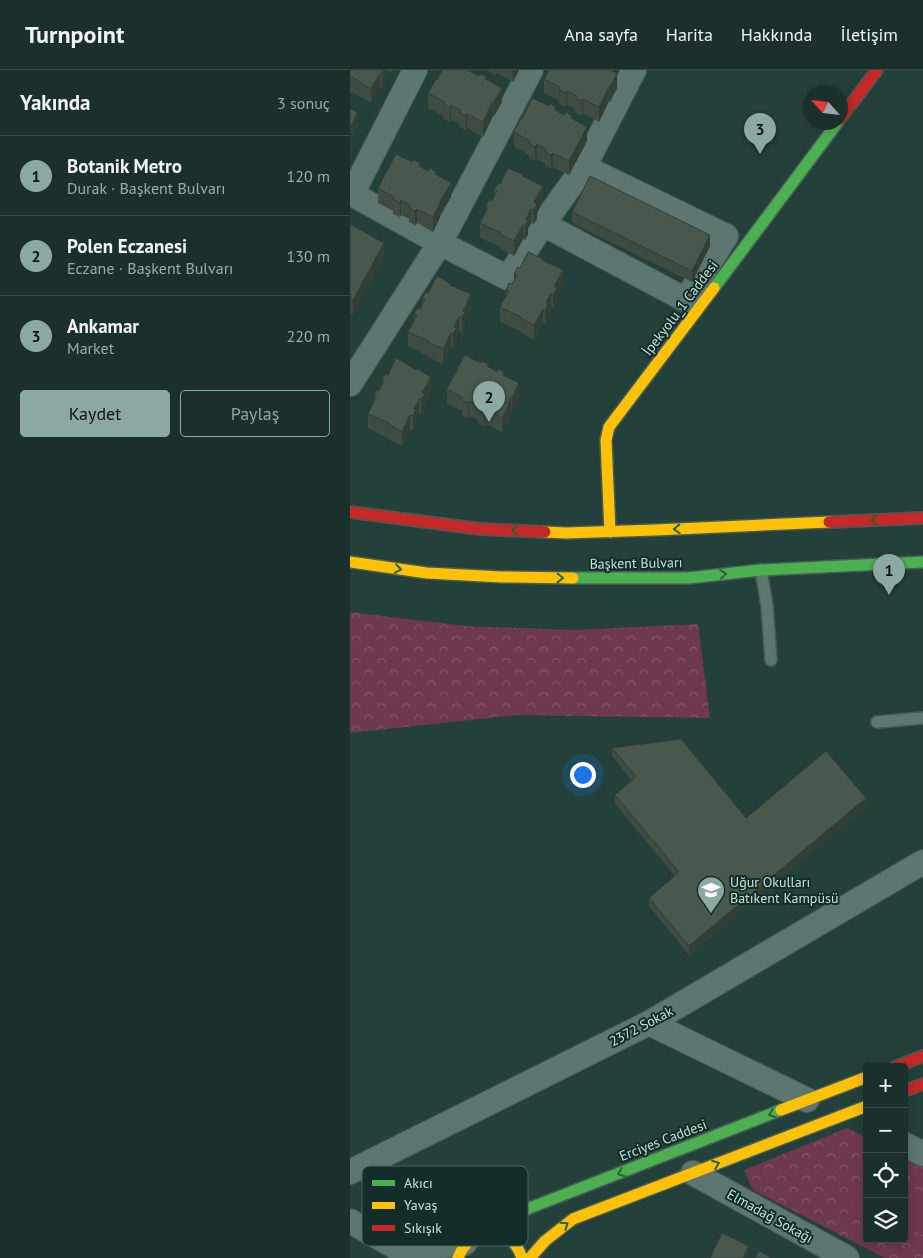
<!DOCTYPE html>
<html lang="tr">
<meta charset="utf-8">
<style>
body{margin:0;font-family:"PT Sans",sans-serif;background:#243834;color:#f1f3f6}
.controls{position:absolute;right:15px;bottom:15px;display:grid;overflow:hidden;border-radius:5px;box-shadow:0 2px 12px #0003}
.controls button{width:45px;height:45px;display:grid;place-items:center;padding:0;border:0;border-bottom:1px solid #394b48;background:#1b302c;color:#f1f3f6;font:25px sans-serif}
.compass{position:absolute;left:453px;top:15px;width:45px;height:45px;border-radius:50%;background:#1b302c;box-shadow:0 2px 12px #0003;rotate:297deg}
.you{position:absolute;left:232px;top:704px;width:18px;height:18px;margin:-12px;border:4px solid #fff;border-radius:50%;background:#1a73e8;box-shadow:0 0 0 8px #1a73e833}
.badge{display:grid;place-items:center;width:32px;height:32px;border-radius:50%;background:#8ba9a2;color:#111;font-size:16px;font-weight:700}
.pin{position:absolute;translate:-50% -41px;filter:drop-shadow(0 1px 2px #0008)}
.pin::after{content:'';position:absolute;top:26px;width:18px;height:15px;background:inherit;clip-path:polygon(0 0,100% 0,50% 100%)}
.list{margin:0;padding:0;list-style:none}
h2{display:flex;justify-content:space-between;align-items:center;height:65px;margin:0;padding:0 20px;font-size:21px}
h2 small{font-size:16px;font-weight:400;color:#a0a9a9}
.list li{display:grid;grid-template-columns:32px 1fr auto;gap:15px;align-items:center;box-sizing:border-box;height:80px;padding:0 20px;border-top:1px solid #394b48}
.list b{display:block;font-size:19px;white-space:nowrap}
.list p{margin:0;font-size:16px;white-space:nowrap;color:#a0a9a9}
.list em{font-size:16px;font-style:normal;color:#a0a9a9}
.actions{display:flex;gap:10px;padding:15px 20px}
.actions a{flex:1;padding:11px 0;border:1px solid #8ba9a2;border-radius:5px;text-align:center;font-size:18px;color:#8ba9a2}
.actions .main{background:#8ba9a2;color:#111}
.icon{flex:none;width:28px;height:28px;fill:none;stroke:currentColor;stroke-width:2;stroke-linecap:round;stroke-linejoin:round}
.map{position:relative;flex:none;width:573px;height:1188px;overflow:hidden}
header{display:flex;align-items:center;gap:30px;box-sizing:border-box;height:70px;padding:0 25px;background:#1b302c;border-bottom:1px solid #394b48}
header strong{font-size:24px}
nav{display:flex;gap:28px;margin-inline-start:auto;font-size:18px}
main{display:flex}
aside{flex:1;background:#1b302c}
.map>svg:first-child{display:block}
.forest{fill:url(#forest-crowns)}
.pitch{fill:#6e394f}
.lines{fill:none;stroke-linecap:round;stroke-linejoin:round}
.lane-casing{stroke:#455b56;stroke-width:14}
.street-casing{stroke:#455b56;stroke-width:26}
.fast-casing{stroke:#455b56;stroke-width:14}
.slow-casing{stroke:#455b56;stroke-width:14}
.jam-casing{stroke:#455b56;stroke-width:14}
.lane{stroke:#5e7671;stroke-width:11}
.street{stroke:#5e7671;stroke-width:24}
.fast{stroke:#4caf50;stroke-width:11}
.slow{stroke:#ffc107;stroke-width:11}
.jam{stroke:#c62828;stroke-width:11}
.wall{fill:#3f4c41}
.shaded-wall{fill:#333e35}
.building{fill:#49584c;stroke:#333e35}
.oneway{stroke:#2a6238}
.labels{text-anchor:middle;stroke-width:4;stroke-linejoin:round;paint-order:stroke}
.street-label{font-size:14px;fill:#c2e2d9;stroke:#132e28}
.poi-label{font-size:14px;fill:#c2e2d9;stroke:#132e28;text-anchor:start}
.key{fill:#132e28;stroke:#48645d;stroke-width:1}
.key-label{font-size:14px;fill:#c2e2d9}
</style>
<header>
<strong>Turnpoint</strong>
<nav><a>Ana sayfa</a><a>Harita</a><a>Hakkında</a><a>İletişim</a></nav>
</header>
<main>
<aside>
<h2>Yakında<small>3 sonuç</small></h2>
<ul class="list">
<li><span class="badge">1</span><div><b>Botanik Metro</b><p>Durak · Başkent Bulvarı</p></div><em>120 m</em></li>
<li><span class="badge">2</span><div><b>Polen Eczanesi</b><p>Eczane · Başkent Bulvarı</p></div><em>130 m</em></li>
<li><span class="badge">3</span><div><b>Ankamar</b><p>Market</p></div><em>220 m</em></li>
</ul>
<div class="actions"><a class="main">Kaydet</a><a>Paylaş</a></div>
</aside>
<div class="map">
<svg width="573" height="1188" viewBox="0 0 573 1188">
<defs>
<pattern id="forest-crowns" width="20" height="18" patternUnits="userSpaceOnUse" patternTransform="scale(1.25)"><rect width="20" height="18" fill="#6e394f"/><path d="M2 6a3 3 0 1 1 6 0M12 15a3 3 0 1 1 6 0" fill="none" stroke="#815568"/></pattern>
</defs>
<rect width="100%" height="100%" fill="#24403b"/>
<g class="forest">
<path d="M0,542L115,556L224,560L348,554L360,648L168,645L0,663Z"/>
<path d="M497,1058L517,1068V1169H554V1087L573,1097V1188H535L403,1120L394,1100Z"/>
</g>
<g class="pitch">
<path d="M517,1101V1138L502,1131Z"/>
<path d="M554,1114L573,1123V1165L554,1156Z"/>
</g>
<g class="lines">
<g class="lane-casing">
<g id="lane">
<path d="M411,500L417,536L421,590"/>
<path d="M527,652L573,648"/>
</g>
</g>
<g class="street-casing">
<g id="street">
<path d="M65,0L2,124L90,173L158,208L193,154L234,97"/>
<path d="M193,154L336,230L376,166L234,97L284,0"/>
<path d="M0,314L90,173L181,0"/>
<path d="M299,953L457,1030"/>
<path d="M554,1074L573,1084"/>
<path d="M0,1102L299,953L573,792"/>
<path d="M343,1103L497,1188"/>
<path d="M0,1151L65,1188"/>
<path d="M53,1181L115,1173"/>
</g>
</g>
<g class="fast-casing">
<g id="fast">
<path d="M364,218L488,52"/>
<path d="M223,508H338L411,500L573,492"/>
<path d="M123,1166L172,1141L431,1040"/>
</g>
</g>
<g class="slow-casing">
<g id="slow">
<path d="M195,462L216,463L305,460L479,452"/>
<path d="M260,462L256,370L259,357L364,218"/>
<path d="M0,492L77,503L152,507L223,508"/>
<path d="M431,1040L517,1007"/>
<path d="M108,1188C121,1154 160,1152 172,1188"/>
<path d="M180,1188L195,1171L223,1149L517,1036"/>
</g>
</g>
<g class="jam-casing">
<g id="jam">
<path d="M490,49L527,0"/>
<path d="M0,442L130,459L195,462"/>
<path d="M479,452L573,448"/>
<path d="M545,997L573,986"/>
<path d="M554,1021L573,1014"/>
</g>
</g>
<use href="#lane" class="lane"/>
<use href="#street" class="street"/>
<use href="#fast" class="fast"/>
<use href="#slow" class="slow"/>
<use href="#jam" class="jam"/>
</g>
<g class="wall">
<path d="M0,0H42L41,2L38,1L36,6V12L32,18L30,17L21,33L2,22L1,23L0,22Z"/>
<path d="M121,0V1L137,10L152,32L144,46H143L133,67L117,58L116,61L110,57V54L101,50L100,52L94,49V46L78,38V23L87,10Z"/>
<path d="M139,0H169L163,12L147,3L146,6L139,2Z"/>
<path d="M194,9L267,18L260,32L259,31L249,52L233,43L232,46L225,42V39L217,35L216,37L209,34V31L194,23Z"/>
<path d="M206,40L222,49L237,71L219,105L203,97L201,99L195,96V93L187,89L185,91L179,88V85L164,77V62L172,49Z"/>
<path d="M70,96L86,105L101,127L90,145V147L83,162L67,153L65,155L59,152V149L51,145L50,147L43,144V141L28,133V118Z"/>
<path d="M173,106L193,131L187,143V148L184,154L181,153L178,159V164L175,170L173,169L164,186L150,178V177L130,168V153L136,141V136L142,131L144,125V120L150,114Z"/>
<path d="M222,142L360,176L342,212L222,153Z"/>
<path d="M0,154L34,187L3,244L0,243Z"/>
<path d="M193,190L213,214L207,226V232L203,238L201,237L198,242V248L195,254L193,253L184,270L170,262V261L150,252V237L156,226V220L162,214L164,210V203L170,198Z"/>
<path d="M101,215L121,239L115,251V256L112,263L109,261L107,266V272L103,279L101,277L93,294L78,287V286L58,276V262L64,250V244L70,239L72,234V228L78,223Z"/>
<path d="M139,297L154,305L169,328L162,342L161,341L159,346V348L152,362L135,354L134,356L128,353V350L119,345L118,348L112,345V341L97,334V319L107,301V299Z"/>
<path d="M32,310L81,321L75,333V338L71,345L69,344L66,349V355L63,361L60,360L52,376L38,369V368L18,358V344L24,332V326L29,321L32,316Z"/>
<path d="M262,678L396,748L516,737L339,885L299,836V828L325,806L265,734V725L282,711L262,686Z"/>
</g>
<g class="shaded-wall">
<path d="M33,0H38V1L36,6V12L32,18V4Z"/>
<path d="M163,0H169L163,12Z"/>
<path d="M30,3V17L21,33V19Z"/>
<path d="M267,3V18L260,32V17Z"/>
<path d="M259,17V31L249,52V37Z"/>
<path d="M152,18V32L144,46V32Z"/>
<path d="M217,21V35L216,37V23Z"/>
<path d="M233,29V43L232,46V31Z"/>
<path d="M143,31V46L133,67V52Z"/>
<path d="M101,35V50L100,52V38Z"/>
<path d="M8,43V57L1,69V75L0,78V57Z"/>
<path d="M117,44V58L116,61V46Z"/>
<path d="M237,57V71L219,105V91Z"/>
<path d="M187,74V89L185,91V77Z"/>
<path d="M203,83V97L201,99V85Z"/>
<path d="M101,113V127L90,145V147L83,162V147L90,132Z"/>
<path d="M193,116V131L187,143V148L184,154V132Z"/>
<path d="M51,130V145L50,147V133Z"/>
<path d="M67,139V153L65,155V141Z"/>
<path d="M181,139V153L178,159V164L175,170V156L176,149Z"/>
<path d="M173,155V169L164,186V171Z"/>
<path d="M360,165V176L342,212V201Z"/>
<path d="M34,173V187L3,244V230Z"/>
<path d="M213,200V214L207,226V232L203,238V224L204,216Z"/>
<path d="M201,223V237L198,242V248L195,254L196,232Z"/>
<path d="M121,224V239L115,251V256L112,263V248L113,241Z"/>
<path d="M193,239V253L184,270V255Z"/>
<path d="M109,247V261L107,266V272L103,279V264L104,257Z"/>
<path d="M101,263V277L93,294V279Z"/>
<path d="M81,307V321L75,333V338L71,345V330L72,323Z"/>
<path d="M169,313V328L162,342V327Z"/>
<path d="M161,327V341L152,362V348Z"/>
<path d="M69,329V344L66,349V355L63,361V346L64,339Z"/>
<path d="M119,331V345L118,348V333Z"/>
<path d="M135,339V354L134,356V342Z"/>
<path d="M60,345V360L52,376V362Z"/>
<path d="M516,728V737L339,885V876Z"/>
<path d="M399,1176V1182L396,1188H393Z"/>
</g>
<g class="building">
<path d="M0,0H34L32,4L30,3L21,19L2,7L1,8H0Z"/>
<path d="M92,0H120L119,1L129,6L130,4L137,7L135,9L152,18L144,32L143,31L133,52L117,44L116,46L110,43L111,40L101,35L100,38L94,34L95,32L78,23L86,9L87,10Z"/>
<path d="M199,0H261L267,3L260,17H259L249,37L233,29L232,31L225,28L227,26L217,21L216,23L209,20L210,17L194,9Z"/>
<path d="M182,28L199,36L200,34L206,37L205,40L214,45L216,42L222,46L221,48L237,57L219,91L203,83L201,85L195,82L196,79L187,74L185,77L179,73L180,71L164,62L171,48L172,49Z"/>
<path d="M0,39L8,43L0,57Z"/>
<path d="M46,84L62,92L64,90L70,93L69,96L78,101L80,98L86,102L85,104L101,113L90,132V133L83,147L67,139L65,141L59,138L60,135L51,130L50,133L43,129L44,127L28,118Z"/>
<path d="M158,98L173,105L172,106L193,116L184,132L187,134L184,140L181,139L176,149L178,150L175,156L173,155L164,171L150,164L151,163L130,153L138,137L136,136L139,129L142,131L147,121L144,120L148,113L150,114Z"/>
<path d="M240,106L360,165L342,201L222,142Z"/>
<path d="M0,154L34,173L3,230L0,228Z"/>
<path d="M178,182L193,189L192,190L213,200L204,216L207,218L203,224L201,223L196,232L198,234L195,240L193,239L184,255L170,248L171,247L150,237L159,221L156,220L159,213L162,214L167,205L164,203L168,197L170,198Z"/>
<path d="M87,206L101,214L100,215L121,224L113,241L115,242L112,248L109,247L104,257L107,258L103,264L101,263L93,279L78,272L79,271L58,262L67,245L64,244L67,238L70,239L75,229L72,228L76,222L78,223Z"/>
<path d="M115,285L131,293L132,291L139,294L137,296L147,302L148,299L154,302L153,305L169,313L162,327H161L158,333L159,334L152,348L135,339L134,342L128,338L129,336L119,331L118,333L112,330L113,328L97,319L104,305H105L108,299H107Z"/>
<path d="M46,288L66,300L67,299L81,307L72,323L75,324L71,330L69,329L64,339L66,340L63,346L60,345L52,362L38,354L39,353L18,344L26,327L24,326L27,320L29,321L34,311L32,310L35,304L38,305Z"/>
<path d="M331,669L396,748L476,681L516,728L339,876L299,828L329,802L265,725L286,707L262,678Z"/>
<path d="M372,1163L399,1176L393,1188H360Z"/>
<path d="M409,1181L422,1188H405Z"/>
</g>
<defs><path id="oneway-chevron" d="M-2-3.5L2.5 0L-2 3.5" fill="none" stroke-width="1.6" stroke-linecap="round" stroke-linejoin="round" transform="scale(1.25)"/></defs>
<g class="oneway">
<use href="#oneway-chevron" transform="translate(524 450) rotate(177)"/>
<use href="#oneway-chevron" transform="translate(327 459) rotate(177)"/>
<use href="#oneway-chevron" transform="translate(165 460) rotate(-177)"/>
<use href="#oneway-chevron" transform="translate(48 499) rotate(8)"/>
<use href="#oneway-chevron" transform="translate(373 504) rotate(-6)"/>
<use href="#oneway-chevron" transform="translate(210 508) rotate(1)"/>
<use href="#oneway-chevron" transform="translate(422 1044) rotate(159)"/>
<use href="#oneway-chevron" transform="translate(366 1094) rotate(-21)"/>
<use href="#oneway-chevron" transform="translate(271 1103) rotate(159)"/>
<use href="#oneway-chevron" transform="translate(215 1155) rotate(-35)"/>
</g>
<defs>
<g id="school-pin" transform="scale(1.4375)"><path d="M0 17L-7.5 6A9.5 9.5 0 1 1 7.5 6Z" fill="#8ba9a2" stroke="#132e28"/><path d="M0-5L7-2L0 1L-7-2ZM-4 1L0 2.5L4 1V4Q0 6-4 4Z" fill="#fff"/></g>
</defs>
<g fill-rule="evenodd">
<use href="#school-pin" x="361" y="820"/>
</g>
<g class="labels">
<g class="street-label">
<text transform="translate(330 238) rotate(-53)" y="5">İpekyolu_1 Caddesi</text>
<text transform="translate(286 493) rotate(-1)" y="5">Başkent Bulvarı</text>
<text transform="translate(291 956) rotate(-28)" y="5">2372 Sokak</text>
<text transform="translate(313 1070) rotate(-21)" y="5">Erciyes Caddesi</text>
<text transform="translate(420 1146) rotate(29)" y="5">Elmadağ Sokağı</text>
</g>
<g class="poi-label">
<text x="380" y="817">Uğur Okulları<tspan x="380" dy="16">Batıkent Kampüsü</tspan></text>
</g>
</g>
<rect x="12" y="1096" width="166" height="80" rx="8" class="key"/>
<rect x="22" y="1110" width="23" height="6" fill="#4caf50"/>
<rect x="22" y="1132" width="23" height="7" fill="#ffc107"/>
<rect x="22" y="1155" width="23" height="6" fill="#c62828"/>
<g class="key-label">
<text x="54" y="1118">Akıcı</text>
<text x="54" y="1140">Yavaş</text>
<text x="54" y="1163">Sıkışık</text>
</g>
</svg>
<div class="controls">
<button>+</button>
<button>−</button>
<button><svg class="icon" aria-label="locate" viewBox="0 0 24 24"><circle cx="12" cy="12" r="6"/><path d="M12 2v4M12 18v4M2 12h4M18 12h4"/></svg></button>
<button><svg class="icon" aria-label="layers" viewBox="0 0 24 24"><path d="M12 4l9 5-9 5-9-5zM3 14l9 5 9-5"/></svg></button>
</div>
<svg class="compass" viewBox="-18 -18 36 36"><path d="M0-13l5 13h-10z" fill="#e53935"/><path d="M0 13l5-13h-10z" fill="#a0a9a9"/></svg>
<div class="you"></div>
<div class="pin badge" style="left:539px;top:525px">1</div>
<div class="pin badge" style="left:139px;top:352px">2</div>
<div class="pin badge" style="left:410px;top:84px">3</div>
</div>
</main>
